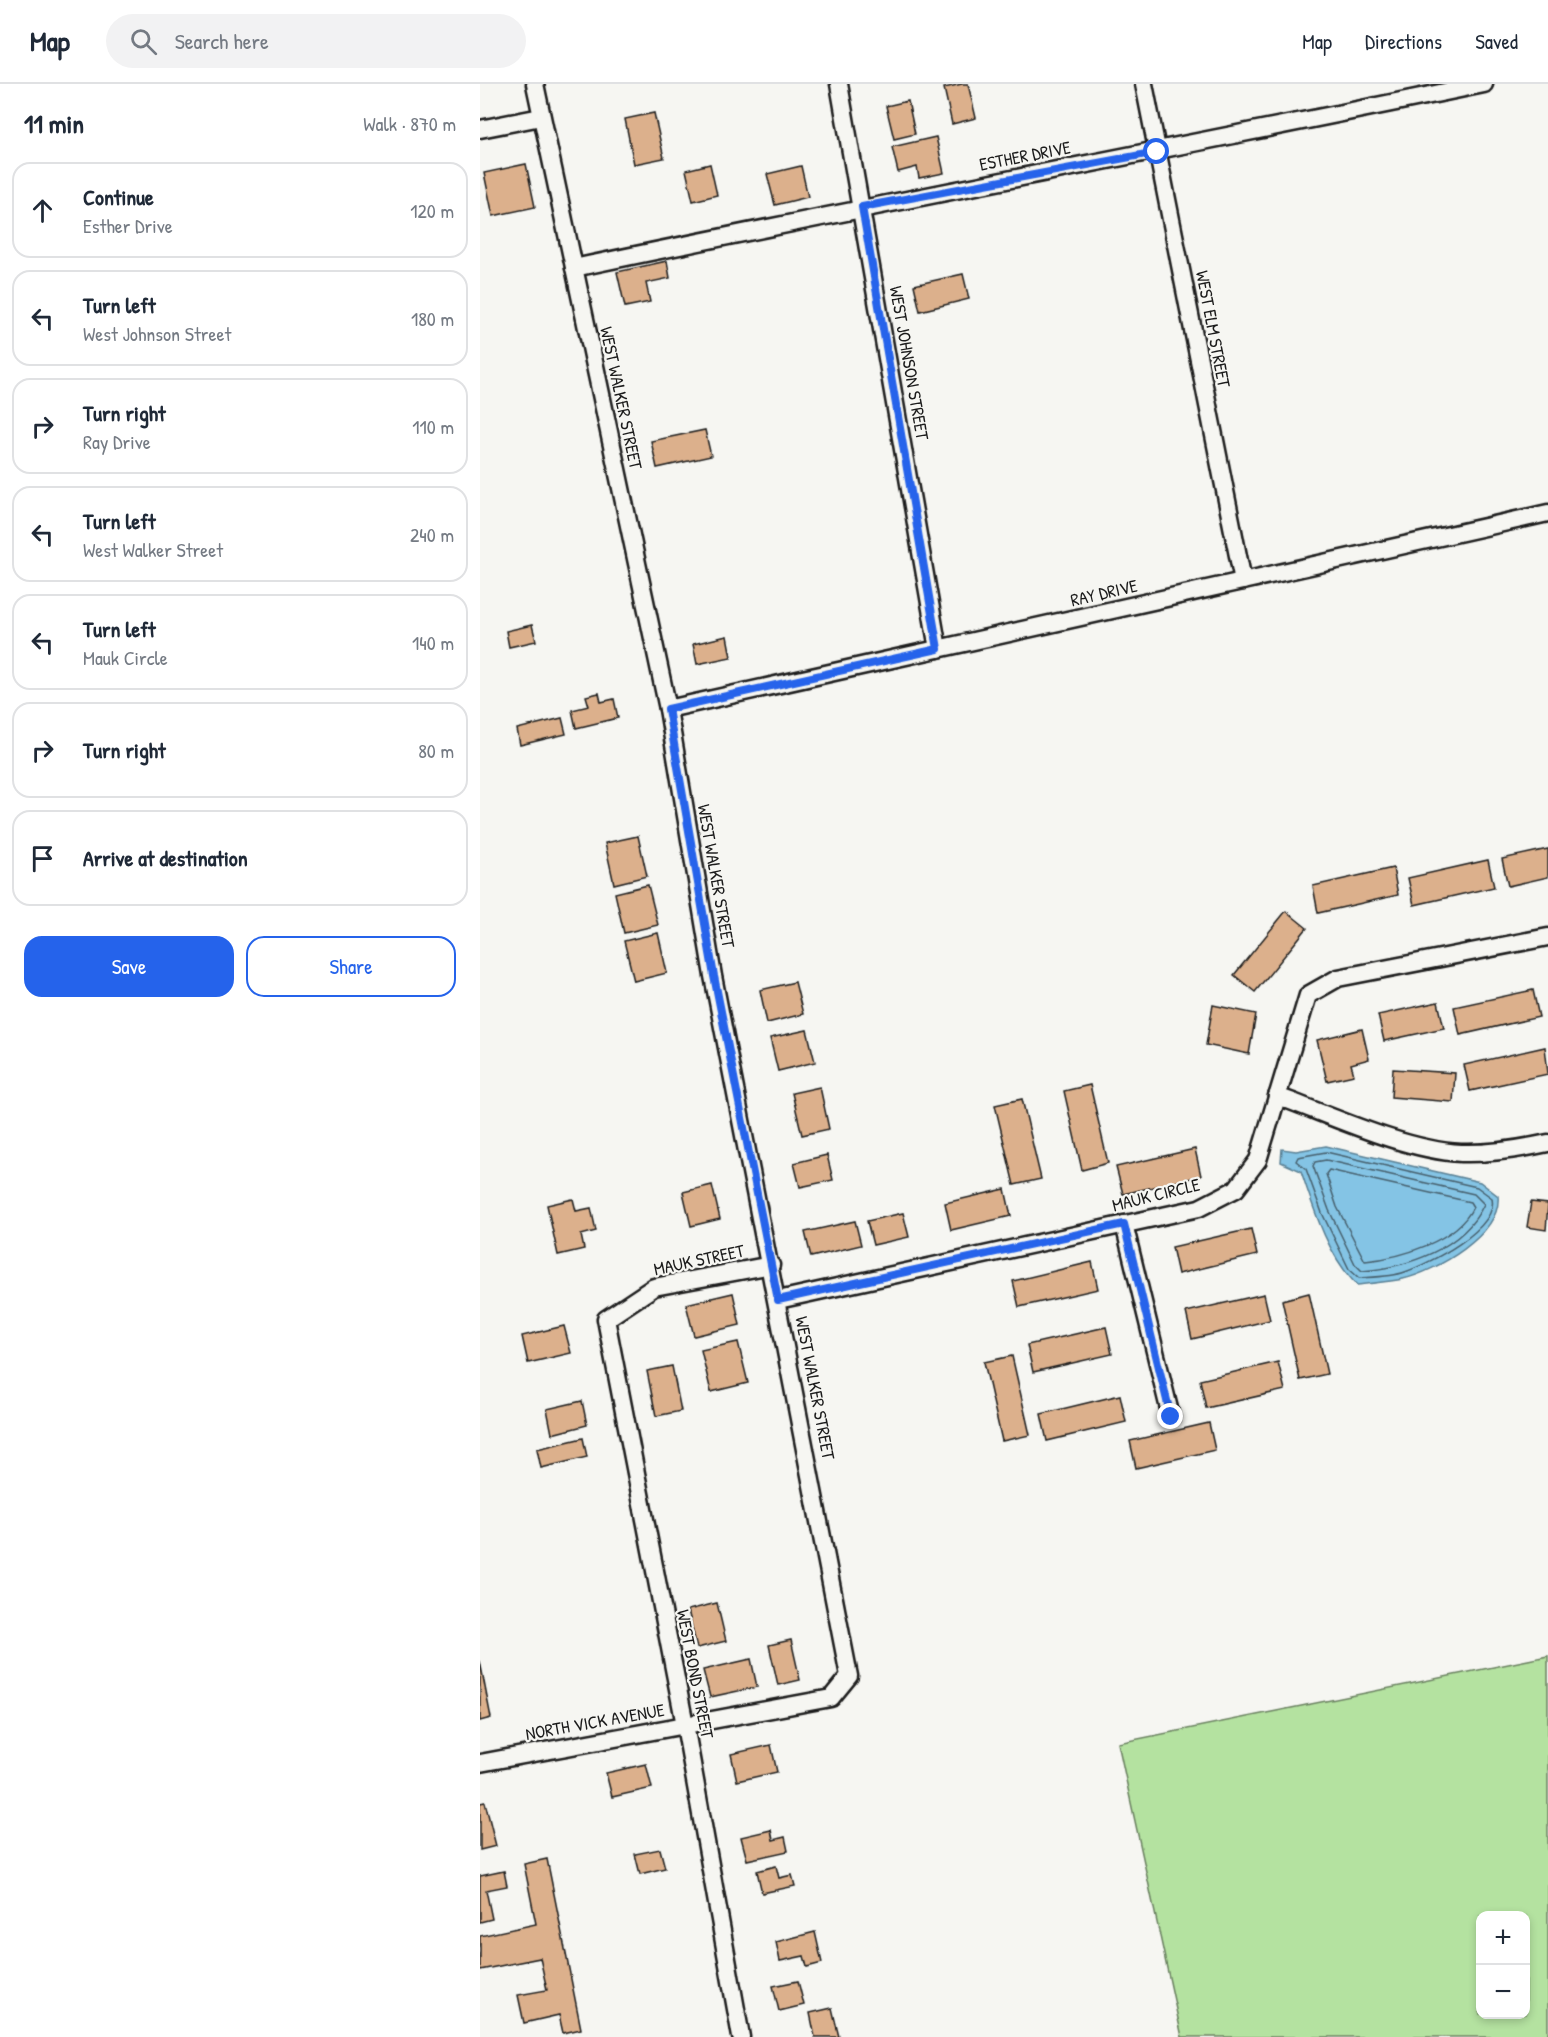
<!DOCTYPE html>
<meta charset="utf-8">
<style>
body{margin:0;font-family:"Patrick Hand",sans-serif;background:#f2f2f3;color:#1f2937}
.controls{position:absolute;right:18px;bottom:18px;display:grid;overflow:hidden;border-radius:12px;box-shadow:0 3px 9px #0003}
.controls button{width:54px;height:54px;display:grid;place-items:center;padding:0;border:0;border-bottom:2px solid #e0e1e3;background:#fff;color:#1f2937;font:30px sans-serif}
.stop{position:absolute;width:18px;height:18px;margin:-14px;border:4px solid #2563eb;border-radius:50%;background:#fff}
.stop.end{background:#2563eb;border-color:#fff;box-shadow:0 2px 6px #0008}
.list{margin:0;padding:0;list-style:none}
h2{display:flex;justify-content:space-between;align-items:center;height:78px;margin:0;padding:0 24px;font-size:26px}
h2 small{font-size:20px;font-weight:400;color:#747a83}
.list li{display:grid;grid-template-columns:39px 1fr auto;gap:18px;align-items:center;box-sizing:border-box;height:96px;margin:0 12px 12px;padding:0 12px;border:2px solid #e0e1e3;border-radius:18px}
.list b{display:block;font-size:22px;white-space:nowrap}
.list p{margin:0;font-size:20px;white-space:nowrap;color:#747a83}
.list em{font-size:20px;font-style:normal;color:#747a83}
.actions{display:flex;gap:12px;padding:18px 24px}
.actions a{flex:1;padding:14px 0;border:2px solid #2563eb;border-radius:18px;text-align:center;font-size:21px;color:#2563eb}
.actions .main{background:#2563eb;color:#fff}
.icon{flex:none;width:33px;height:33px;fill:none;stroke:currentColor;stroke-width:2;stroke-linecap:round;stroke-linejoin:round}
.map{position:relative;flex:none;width:1068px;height:1953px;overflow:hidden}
header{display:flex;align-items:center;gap:36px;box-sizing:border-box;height:84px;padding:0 30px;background:#fff;border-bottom:2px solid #e0e1e3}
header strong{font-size:28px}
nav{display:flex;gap:33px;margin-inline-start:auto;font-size:21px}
.search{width:420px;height:54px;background:#f2f2f3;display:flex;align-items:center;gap:15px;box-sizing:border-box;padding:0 21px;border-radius:33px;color:#747a83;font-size:22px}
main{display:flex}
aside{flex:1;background:#fff}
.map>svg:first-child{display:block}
.green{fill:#b4e2a0;stroke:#687f5e;stroke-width:1.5;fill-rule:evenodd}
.water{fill:#84c4e5;stroke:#5a8195;stroke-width:1.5}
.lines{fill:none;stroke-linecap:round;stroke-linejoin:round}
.shore{stroke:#465f6c;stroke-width:1.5}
.building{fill:#dcb08c;stroke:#1c1c1c;stroke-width:1.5}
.minor-casing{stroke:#1c1c1c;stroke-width:21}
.minor{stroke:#f6f6f2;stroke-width:16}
.route{stroke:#2563eb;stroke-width:8}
.labels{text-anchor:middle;stroke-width:4.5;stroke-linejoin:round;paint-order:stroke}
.street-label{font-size:18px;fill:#1c1c1c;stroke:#f6f6f2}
</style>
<header>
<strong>Map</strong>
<div class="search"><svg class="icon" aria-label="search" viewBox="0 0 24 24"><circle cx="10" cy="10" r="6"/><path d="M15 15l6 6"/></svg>Search here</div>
<nav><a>Map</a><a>Directions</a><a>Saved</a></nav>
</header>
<main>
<aside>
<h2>11 min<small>Walk · 870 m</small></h2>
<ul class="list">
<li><svg class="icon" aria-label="ahead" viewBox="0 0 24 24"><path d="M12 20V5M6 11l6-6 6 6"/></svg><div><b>Continue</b><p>Esther Drive</p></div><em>120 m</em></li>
<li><svg class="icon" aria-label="left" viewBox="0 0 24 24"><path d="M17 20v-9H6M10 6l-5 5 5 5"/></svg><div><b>Turn left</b><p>West Johnson Street</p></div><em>180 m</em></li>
<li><svg class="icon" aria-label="right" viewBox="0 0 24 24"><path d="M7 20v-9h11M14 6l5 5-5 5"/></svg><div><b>Turn right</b><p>Ray Drive</p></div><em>110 m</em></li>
<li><svg class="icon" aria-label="left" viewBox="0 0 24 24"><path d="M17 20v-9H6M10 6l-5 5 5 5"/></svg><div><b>Turn left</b><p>West Walker Street</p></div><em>240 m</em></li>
<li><svg class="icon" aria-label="left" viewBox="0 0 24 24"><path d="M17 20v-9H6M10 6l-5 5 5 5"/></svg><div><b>Turn left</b><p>Mauk Circle</p></div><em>140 m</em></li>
<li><svg class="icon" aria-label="right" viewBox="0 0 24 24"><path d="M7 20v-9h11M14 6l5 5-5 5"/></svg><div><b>Turn right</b></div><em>80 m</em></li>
<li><svg class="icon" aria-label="arrive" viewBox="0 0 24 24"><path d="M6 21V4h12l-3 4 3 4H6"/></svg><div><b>Arrive at destination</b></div></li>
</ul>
<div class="actions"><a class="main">Save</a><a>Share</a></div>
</aside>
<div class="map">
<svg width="1068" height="1953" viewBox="0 0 1068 1953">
<rect width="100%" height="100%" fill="#f6f6f2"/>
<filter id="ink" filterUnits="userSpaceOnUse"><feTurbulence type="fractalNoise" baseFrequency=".0167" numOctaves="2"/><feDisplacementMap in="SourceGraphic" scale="12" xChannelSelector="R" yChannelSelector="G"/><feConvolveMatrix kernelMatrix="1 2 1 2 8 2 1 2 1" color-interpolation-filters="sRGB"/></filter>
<g filter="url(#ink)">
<path class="green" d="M1068,1572V1953H702L638,1659ZM1000,1832H1046V1930H1000Z"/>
<path class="water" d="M846,1062L1000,1098L1018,1112C1022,1150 955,1188 923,1195C908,1198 892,1199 877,1201C848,1172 834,1126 821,1087L801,1078L802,1065L816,1067Z"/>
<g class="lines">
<g class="shore">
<path d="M846,1068L997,1103L1012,1114C1019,1145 948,1180 925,1188C912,1193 894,1193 879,1194L869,1185L842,1129L826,1085L816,1077L818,1073Z"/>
<path d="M846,1076L994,1110L1004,1120C983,1165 928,1183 882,1187L875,1180L849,1126L833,1082L835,1078Z"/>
<path d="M849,1086L990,1118L993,1123C977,1157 920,1174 885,1177L857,1123L846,1090Z"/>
</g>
</g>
<g class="building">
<path d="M482,0H488L496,34L472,40L464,4Z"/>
<path d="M428,17L435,50L414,55L406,22Z"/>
<path d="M174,29L184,74L154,80L145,35Z"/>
<path d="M456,53L464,89L439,94L437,83L418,88L412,63Z"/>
<path d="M46,80L55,123L13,132L4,89Z"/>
<path d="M230,80L237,111L213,117L206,86Z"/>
<path d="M321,82L328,113L295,121L287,90Z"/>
<path d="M187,177L190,194L166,199L170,218L145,223L137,188Z"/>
<path d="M483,190L489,215L440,227L434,201Z"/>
<path d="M225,346L231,372L177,384L171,357Z"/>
<path d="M52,541L56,557L29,563L26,547Z"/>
<path d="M247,552L251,573L217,580L213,560Z"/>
<path d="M119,609L121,618L134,615L138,634L96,644L92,626L109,622L106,612Z"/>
<path d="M82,634L86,650L40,661L37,645Z"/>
<path d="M158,752L167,792L134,800L125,759Z"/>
<path d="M1068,765V793L1028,802L1022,775Z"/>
<path d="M1008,776L1014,803L934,821L928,794Z"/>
<path d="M913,784L918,811L838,829L833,802Z"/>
<path d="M168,801L178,841L144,849L135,809Z"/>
<path d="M806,827L827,844L775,908L754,891Z"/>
<path d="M178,849L187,889L154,897L144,857Z"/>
<path d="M315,898L323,930L287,939L280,906Z"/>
<path d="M1053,906L1059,933L980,951L974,923Z"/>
<path d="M958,918L964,944L904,957L898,931Z"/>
<path d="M733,921L776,930L769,970L726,961Z"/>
<path d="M882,945L889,975L871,980L874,991L847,997L837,956Z"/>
<path d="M327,946L335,978L298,987L290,954Z"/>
<path d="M1065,963L1068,990L990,1007L984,981Z"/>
<path d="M913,985L975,989L973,1018L911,1013Z"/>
<path d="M610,1001L628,1079L602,1086L584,1007Z"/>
<path d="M340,1003L349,1045L322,1051L312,1009Z"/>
<path d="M542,1015L561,1095L534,1101L515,1021Z"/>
<path d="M715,1065L721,1092L643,1110L636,1083Z"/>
<path d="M347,1071L353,1096L320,1103L314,1079Z"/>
<path d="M232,1101L240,1135L211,1142L203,1108Z"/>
<path d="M525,1105L531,1132L471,1146L465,1119Z"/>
<path d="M93,1115L96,1127L111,1124L116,1147L101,1151L104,1165L78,1171L67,1121Z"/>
<path d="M1051,1118L1068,1120L1066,1146L1047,1143Z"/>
<path d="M423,1129L429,1153L393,1161L387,1137Z"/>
<path d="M375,1137L381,1161L331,1173L325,1148Z"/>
<path d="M771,1145L777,1171L698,1190L692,1163Z"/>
<path d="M612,1178L618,1205L539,1223L533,1197Z"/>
<path d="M253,1209L260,1241L214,1252L206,1220Z"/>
<path d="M829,1209L847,1290L820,1296L802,1216Z"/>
<path d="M784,1210L790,1236L712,1255L706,1228Z"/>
<path d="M84,1242L91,1269L48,1279L42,1252Z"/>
<path d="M626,1243L632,1270L553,1288L547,1261Z"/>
<path d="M258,1258L268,1299L231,1308L221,1266Z"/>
<path d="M532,1272L550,1351L522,1357L504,1278Z"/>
<path d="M798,1278L805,1306L726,1324L720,1296Z"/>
<path d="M192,1282L201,1327L176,1332L167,1287Z"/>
<path d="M640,1311L646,1338L567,1357L561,1330Z"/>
<path d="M102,1317L107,1341L72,1350L67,1325Z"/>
<path d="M729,1339L735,1366L656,1384L650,1357Z"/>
<path d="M103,1354L107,1373L61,1384L57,1365Z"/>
<path d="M237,1519L246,1557L217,1564L208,1526Z"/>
<path d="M311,1556L320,1596L298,1601L289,1561Z"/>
<path d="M271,1575L277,1603L230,1613L223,1586Z"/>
<path d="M0,1577L11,1634L0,1637Z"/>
<path d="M291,1661L297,1688L257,1697L251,1670Z"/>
<path d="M166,1680L172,1704L132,1713L126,1689Z"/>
<path d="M5,1718L16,1762L0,1766V1719Z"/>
<path d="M291,1746L293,1756L305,1753L308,1767L267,1776L261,1753Z"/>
<path d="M180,1765L185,1784L160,1790L155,1770Z"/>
<path d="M67,1775L101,1945L83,1949L79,1931L44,1939L38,1911L67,1906L60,1874L0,1886V1852L56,1840L44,1780Z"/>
<path d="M296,1782L299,1794L312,1791L315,1802L282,1809L277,1787Z"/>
<path d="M24,1787L27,1802L6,1806L12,1835L0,1838V1792Z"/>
<path d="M335,1848L342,1879L327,1883L324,1872L300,1877L296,1858Z"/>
<path d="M318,1897L324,1921L299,1927L293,1902Z"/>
<path d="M352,1924L359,1953H335L330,1929Z"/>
</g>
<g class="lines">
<g class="minor-casing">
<g id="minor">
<path d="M359,0L458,565"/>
<path d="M664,0L763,497"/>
<path d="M0,45L61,33"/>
<path d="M94,184C396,120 701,63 1004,0"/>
<path d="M188,625L1068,429"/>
<path d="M797,1012C852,1032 924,1066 981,1069C1010,1070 1040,1065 1068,1059"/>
<path d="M644,1140L691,1333"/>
<path d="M298,1216L719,1124L756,1105L778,1076L828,911L858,894L1068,853"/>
<path d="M0,1679L351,1614L369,1592L233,892L188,625L55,0"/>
<path d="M261,1953L205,1641L126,1235L174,1203L291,1181"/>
</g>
</g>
<use href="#minor" class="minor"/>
</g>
</g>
<g class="lines" filter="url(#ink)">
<path class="route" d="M677,68L382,123L458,565L188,625L234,892L298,1216L644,1140L691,1333"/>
</g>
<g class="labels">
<g class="street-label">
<text transform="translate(545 72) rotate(-11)" y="6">ESTHER DRIVE</text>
<text transform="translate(733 245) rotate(79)" y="6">WEST ELM STREET</text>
<text transform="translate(429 279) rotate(80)" y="6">WEST JOHNSON STREET</text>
<text transform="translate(141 314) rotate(78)" y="6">WEST WALKER STREET</text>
<text transform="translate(624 509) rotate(-13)" y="6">RAY DRIVE</text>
<text transform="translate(236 792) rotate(80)" y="6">WEST WALKER STREET</text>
<text transform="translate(676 1111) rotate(-14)" y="6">MAUK CIRCLE</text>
<text transform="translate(219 1176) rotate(-12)" y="6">MAUK STREET</text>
<text transform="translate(335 1304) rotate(79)" y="6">WEST WALKER STREET</text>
<text transform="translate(215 1590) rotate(79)" y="6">WEST BOND STREET</text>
<text transform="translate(115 1638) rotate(-10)" y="6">NORTH VICK AVENUE</text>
</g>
</g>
</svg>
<div class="controls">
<button>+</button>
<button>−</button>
</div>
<div class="stop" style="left:677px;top:68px"></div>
<div class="stop end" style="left:691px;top:1333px"></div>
</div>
</main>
